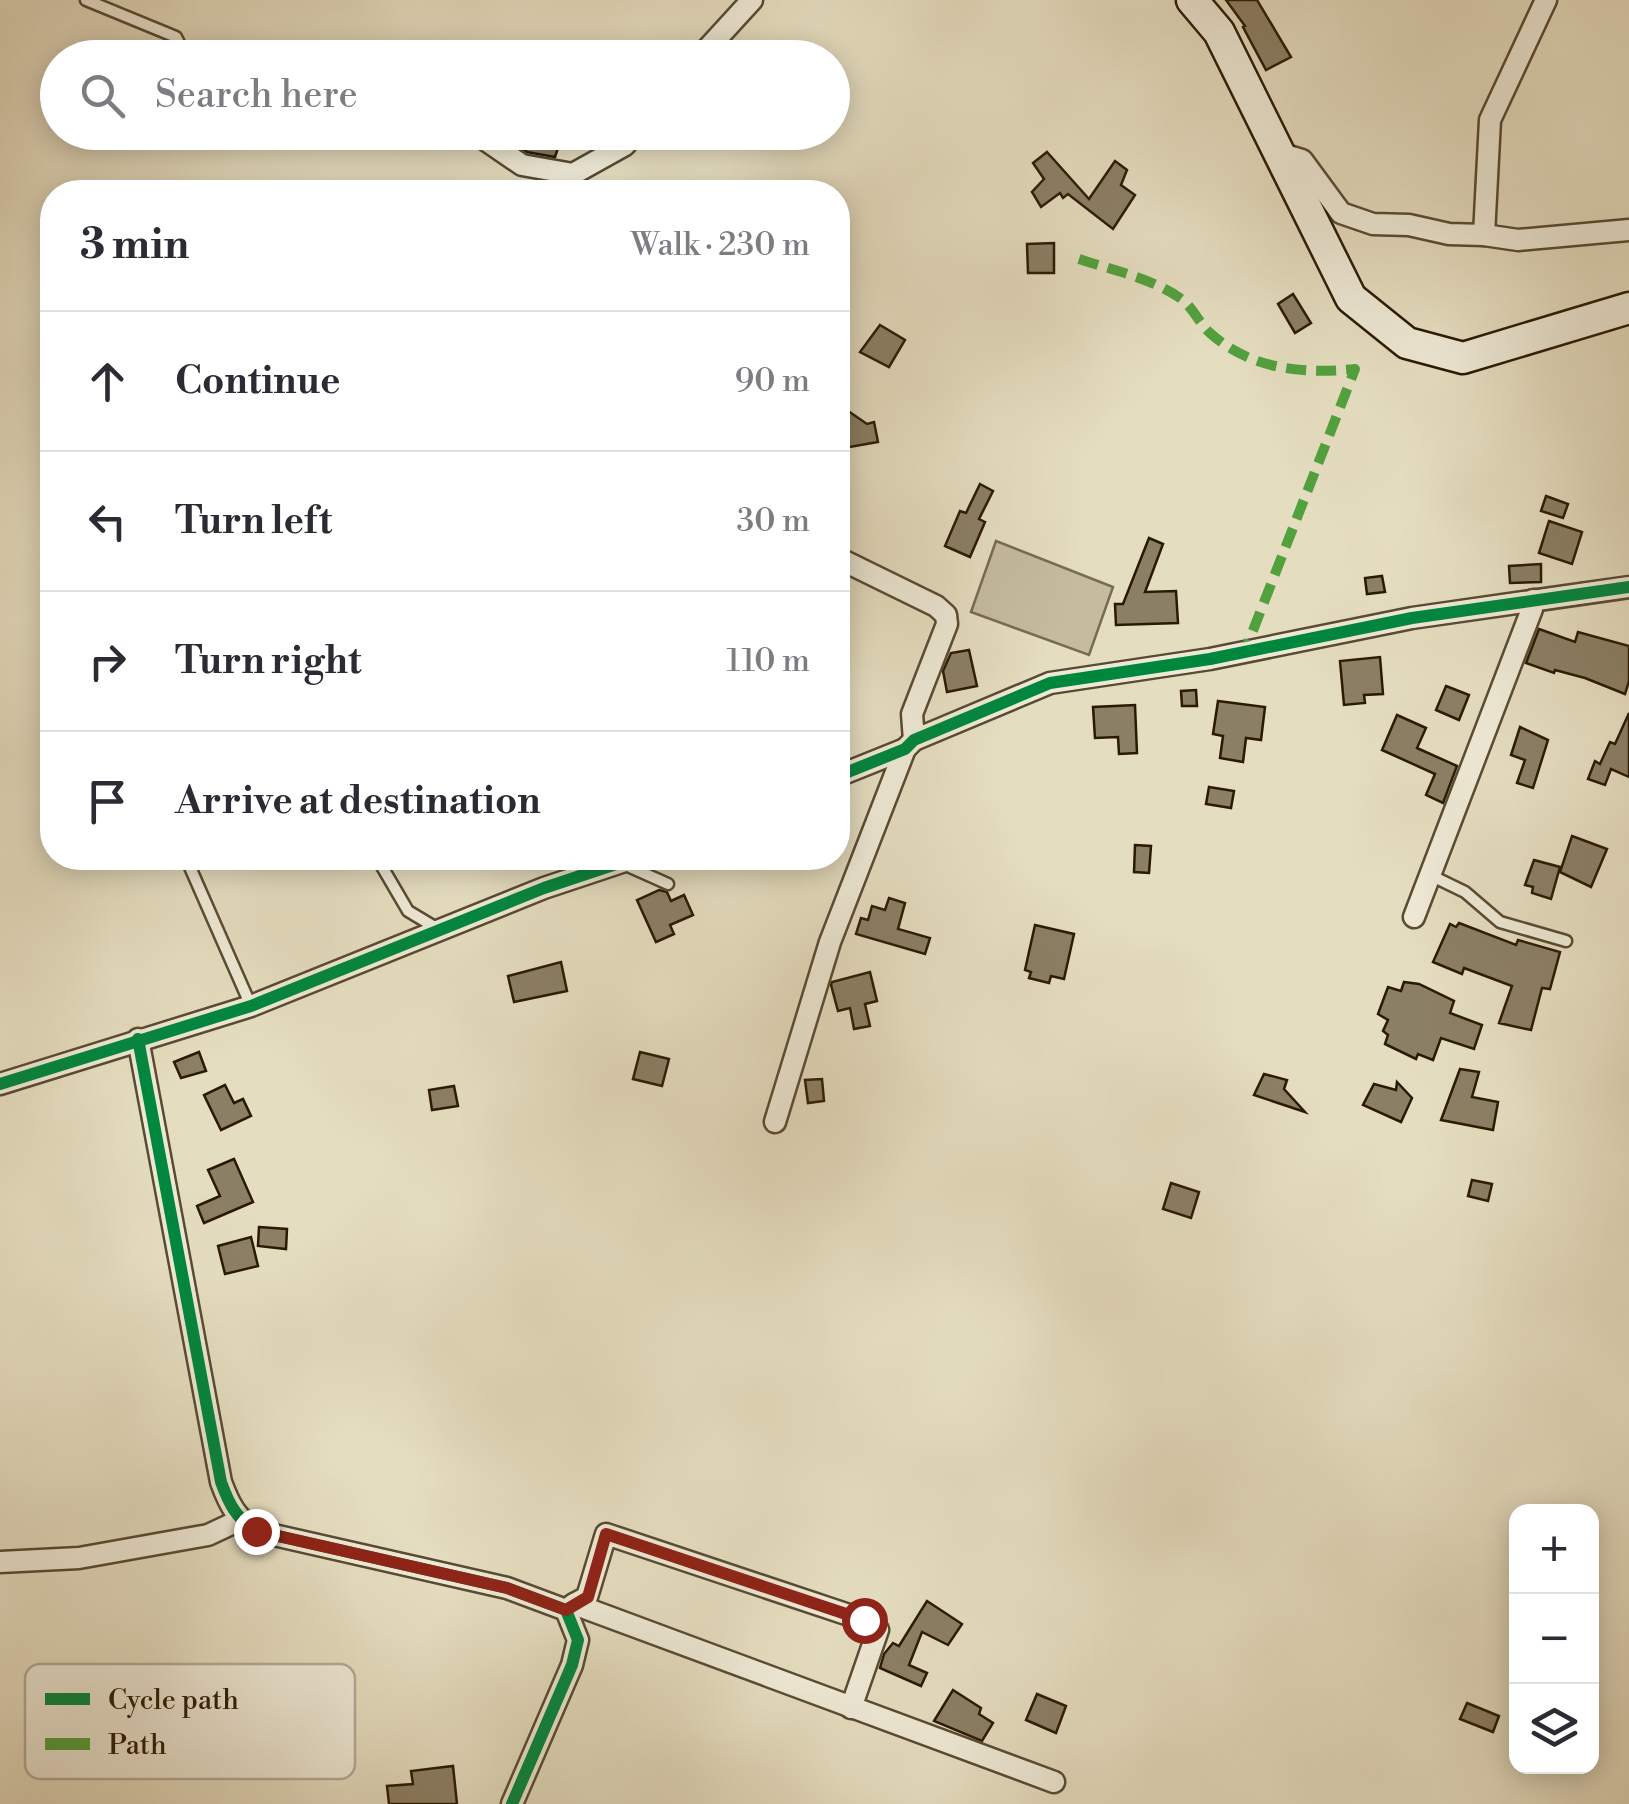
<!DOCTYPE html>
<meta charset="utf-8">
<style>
body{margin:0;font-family:"Libre Bodoni",serif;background:#f2f2f3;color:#2b2b33}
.controls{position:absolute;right:30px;bottom:30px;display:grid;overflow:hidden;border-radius:20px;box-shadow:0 5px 25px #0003}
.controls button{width:90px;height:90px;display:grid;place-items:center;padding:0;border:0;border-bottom:2px solid #e1e1e2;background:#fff;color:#2b2b33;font:50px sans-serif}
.stop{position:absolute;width:30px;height:30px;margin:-22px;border:8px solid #8f2418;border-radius:50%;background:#fff}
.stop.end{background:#8f2418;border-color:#fff;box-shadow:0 2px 10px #0008}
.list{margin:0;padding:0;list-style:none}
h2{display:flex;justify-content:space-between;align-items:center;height:130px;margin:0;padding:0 40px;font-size:42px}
h2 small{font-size:32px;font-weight:400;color:#7c7c81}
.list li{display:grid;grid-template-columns:65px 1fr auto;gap:30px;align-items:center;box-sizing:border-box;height:140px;padding:0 40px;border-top:2px solid #e1e1e2}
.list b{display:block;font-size:38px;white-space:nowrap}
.list em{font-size:32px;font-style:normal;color:#7c7c81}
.icon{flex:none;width:55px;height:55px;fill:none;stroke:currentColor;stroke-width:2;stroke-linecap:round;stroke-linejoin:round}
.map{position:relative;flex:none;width:1629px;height:1804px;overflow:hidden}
.search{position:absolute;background:#fff;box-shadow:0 5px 25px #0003;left:40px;top:40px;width:810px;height:110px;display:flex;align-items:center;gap:25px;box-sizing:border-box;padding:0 35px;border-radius:55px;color:#7c7c81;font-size:38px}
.panel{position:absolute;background:#fff;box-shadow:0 5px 25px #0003;left:40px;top:180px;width:810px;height:690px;border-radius:40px}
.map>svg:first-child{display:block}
.green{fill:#c5bca0;stroke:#786b52;stroke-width:2.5}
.building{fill:#8b7f65;stroke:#2a1a03;stroke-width:2.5}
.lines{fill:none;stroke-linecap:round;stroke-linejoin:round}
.lane-casing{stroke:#594b32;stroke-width:15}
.street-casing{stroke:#594b32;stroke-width:25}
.secondary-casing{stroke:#2a1a03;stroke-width:35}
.lane{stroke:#eee9d6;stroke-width:10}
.street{stroke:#eee9d6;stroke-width:20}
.secondary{stroke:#eee9d6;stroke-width:30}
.quiet{stroke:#51a13d;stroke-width:10;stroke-dasharray:20 10;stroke-linecap:butt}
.cycleway-casing{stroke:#eee9d6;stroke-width:19}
.cycleway{stroke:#00873e;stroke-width:12}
.route{stroke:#8f2418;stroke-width:12}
.key{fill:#eee9d6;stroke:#b3ab97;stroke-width:2.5}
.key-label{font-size:28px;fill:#2a1a03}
</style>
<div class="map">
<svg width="1629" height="1804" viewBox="0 0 1629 1804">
<rect width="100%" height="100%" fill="#e5ddc0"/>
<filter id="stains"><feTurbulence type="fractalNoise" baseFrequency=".002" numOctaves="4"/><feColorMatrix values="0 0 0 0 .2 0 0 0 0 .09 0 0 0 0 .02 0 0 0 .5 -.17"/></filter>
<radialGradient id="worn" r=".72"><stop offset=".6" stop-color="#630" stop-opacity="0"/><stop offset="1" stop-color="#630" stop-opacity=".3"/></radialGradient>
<path class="green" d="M996,541L1113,587L1089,655L971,612Z"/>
<g class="building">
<path d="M1226,0H1257L1291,57L1266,70L1243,27L1245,26Z"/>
<path d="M525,132H544L561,139L555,157L527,152L520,147Z"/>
<path d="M1047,152L1089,199L1115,161L1127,170L1121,185L1135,195L1113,229L1068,194L1063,198L1060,193L1041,207L1032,192L1044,179L1033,163Z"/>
<path d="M1054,243V273H1028L1027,244Z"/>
<path d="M1293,294L1311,323L1295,333L1278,304Z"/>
<path d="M880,325L905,340L889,367L860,352Z"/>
<path d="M838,404L867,424L874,422L878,442L838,449Z"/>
<path d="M980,484L993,491L979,519L985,522L970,557L945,546L960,511L966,513Z"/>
<path d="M1546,496L1568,504L1563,518L1541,511Z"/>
<path d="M1549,521L1582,532L1572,564L1539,553Z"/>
<path d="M1149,538L1163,544L1145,592L1176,591L1178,623L1116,625L1115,604H1123Z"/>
<path d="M1541,564V582L1510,583L1509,566Z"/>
<path d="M1382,576L1385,592L1367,594L1365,578Z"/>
<path d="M1539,629L1575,642L1578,632L1629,646V681L1625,694L1585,678L1555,670L1554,673L1526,663Z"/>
<path d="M969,650L977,686L947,692L943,671L951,653Z"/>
<path d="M1380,657L1383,694L1364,695L1365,703L1344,705L1340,661Z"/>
<path d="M1446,686L1469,695L1459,720L1436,710Z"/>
<path d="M1196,690L1197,706H1182L1181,691Z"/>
<path d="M1218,701L1265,707L1261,740L1246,738L1243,762L1220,758L1223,736L1213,734Z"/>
<path d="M1135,705L1137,753L1119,754L1118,737L1095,738L1093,707Z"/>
<path d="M1629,713V777L1611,769L1605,785L1588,779L1595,761L1600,764L1610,742L1615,744Z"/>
<path d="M1397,715L1426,728L1417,748L1457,766L1443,803L1426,795L1435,774L1382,750Z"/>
<path d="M1520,727L1548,740L1533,788L1517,783L1525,760L1511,755Z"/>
<path d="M1209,787L1234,791L1231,808L1206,804Z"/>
<path d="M1572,836L1607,849L1591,887L1560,872Z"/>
<path d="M1135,845L1151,846L1149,873L1134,872Z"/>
<path d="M1534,860L1560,867L1551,899L1532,893L1533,887L1525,885Z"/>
<path d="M659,890L667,892L671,901L684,895L693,915L670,925L674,934L656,942L637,900Z"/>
<path d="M889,898L905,903L898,929L930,938L925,954L856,934L861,918L868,920L872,906L885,910Z"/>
<path d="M1459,923L1516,945L1518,940L1560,952L1550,989L1542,988L1531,1030L1499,1023L1512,986L1464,968L1462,974L1433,962L1450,924L1456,927Z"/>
<path d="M1035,925L1074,934L1064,979L1051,976L1049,983L1029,978L1031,972L1025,970Z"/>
<path d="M561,962L567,991L514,1002L508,976Z"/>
<path d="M870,972L877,1001L865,1004L870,1026L854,1029L850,1008L838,1011L831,985L832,982Z"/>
<path d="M1404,982L1419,984L1454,1001L1450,1013L1482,1025L1474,1049L1441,1038L1433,1060L1418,1054L1416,1059L1385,1044L1388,1035L1383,1031L1388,1020L1378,1014L1388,987L1401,991Z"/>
<path d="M199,1052L206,1071L181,1078L174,1062Z"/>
<path d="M640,1052L669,1059L662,1086L633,1079Z"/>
<path d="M1460,1069L1479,1072L1472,1097L1498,1102L1493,1130L1441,1120Z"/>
<path d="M1264,1074L1287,1080L1284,1089L1305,1112L1254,1095Z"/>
<path d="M822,1079L824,1101L808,1103L805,1080Z"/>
<path d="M1397,1082L1412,1098L1401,1122L1363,1105L1374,1084L1396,1090Z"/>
<path d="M225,1085L234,1103L243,1099L251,1116L221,1130L204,1095Z"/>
<path d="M454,1086L458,1106L432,1110L429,1090Z"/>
<path d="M234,1159L253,1202L204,1223L197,1206L220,1196L208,1170Z"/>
<path d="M1472,1180L1492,1184L1488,1201L1468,1196Z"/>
<path d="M1171,1183L1199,1192L1191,1218L1163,1209Z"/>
<path d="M259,1227L287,1229L286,1249L258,1246Z"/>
<path d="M251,1237L258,1266L225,1274L218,1246Z"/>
<path d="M927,1601L962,1624L948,1645L922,1632L909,1665L927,1673L921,1686L880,1668L884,1654L893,1643L899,1646Z"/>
<path d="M953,1690L981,1708L979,1714L993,1723L982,1741L934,1721Z"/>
<path d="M1037,1694L1066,1706L1056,1733L1026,1720Z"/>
<path d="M1467,1703L1499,1716L1493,1732L1460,1719Z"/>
<path d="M453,1766L457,1804H389L387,1786L413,1784L411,1771Z"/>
</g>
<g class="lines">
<g class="lane-casing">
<g id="lane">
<path d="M86,0L176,37L181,47V58"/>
<path d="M186,858L251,1006"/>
<path d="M377,858L408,911L438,929"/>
<path d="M621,863L668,884"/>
<path d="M1430,875L1465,892L1500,922L1566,941"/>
</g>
</g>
<g class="street-casing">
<g id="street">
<path d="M699,58L752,0"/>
<path d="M484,139L522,165L573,174L625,145L635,132"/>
<path d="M1279,153L1302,160L1341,213L1373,224L1409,225L1449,234L1484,235L1490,120L1546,0"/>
<path d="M1484,235L1518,240L1629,230"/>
<path d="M838,558L936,606L946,615L947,624L912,714L914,740"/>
<path d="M838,776L905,749L914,740L1050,683L1210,659L1412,618L1629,587"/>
<path d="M1414,917L1532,609L1533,600"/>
<path d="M138,1039L221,1482C229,1504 236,1518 256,1531L507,1588L566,1610L578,1640L572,1665L512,1804"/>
<path d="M0,1084L251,1006L544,888L634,858"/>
<path d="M775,1122L830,942L905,749"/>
<path d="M0,1562L79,1558L208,1535L240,1520"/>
<path d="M574,1604L587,1597L606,1534L864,1620L878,1630L851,1708"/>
<path d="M566,1610L574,1604L1054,1782"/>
</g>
</g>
<g class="secondary-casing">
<path id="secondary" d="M1192,0L1219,32L1351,298L1407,343L1463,358L1629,308"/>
</g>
<use href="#lane" class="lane"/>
<use href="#street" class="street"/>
<use href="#secondary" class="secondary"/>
<path class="quiet" d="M1079,259C1112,270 1151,278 1180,298C1192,306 1199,323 1210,333C1251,370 1304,374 1355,369L1245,651"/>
<g class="cycleway-casing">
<g id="cycleway">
<path d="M838,776L905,749L914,740L1050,683L1210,659L1412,618L1629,587"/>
<path d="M138,1039L221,1482C229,1504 236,1518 256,1531L507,1588L566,1610L578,1640L572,1665L512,1804"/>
<path d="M0,1084L251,1006L544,888L634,858"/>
</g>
</g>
<use href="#cycleway" class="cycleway"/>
</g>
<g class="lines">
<path class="route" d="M256,1531L507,1588L566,1610L588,1597L606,1534L864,1620"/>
</g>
<rect x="25" y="1664" width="330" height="115" rx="15" class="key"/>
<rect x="45" y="1693" width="45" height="12" fill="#00873e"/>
<rect x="45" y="1738" width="45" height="12" fill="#51a13d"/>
<g class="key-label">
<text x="108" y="1709">Cycle path</text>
<text x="108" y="1754">Path</text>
</g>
<rect width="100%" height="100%" filter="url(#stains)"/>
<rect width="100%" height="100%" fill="url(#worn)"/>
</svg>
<div class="controls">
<button>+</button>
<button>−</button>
<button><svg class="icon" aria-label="layers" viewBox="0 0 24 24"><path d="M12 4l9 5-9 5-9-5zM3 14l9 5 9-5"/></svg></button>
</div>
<div class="stop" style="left:864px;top:1620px"></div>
<div class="stop end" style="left:256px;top:1531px"></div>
<div class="search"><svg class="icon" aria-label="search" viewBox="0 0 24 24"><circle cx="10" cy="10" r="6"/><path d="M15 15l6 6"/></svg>Search here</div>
<section class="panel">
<h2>3 min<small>Walk · 230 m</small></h2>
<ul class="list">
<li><svg class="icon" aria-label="ahead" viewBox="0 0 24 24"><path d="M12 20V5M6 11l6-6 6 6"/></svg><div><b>Continue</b></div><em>90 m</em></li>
<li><svg class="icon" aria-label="left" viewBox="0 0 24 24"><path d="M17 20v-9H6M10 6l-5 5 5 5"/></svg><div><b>Turn left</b></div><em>30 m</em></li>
<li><svg class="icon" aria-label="right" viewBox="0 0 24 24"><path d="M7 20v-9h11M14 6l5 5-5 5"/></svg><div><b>Turn right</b></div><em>110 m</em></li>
<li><svg class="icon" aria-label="arrive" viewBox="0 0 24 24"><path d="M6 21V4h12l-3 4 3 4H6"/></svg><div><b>Arrive at destination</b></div></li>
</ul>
</section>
</div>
